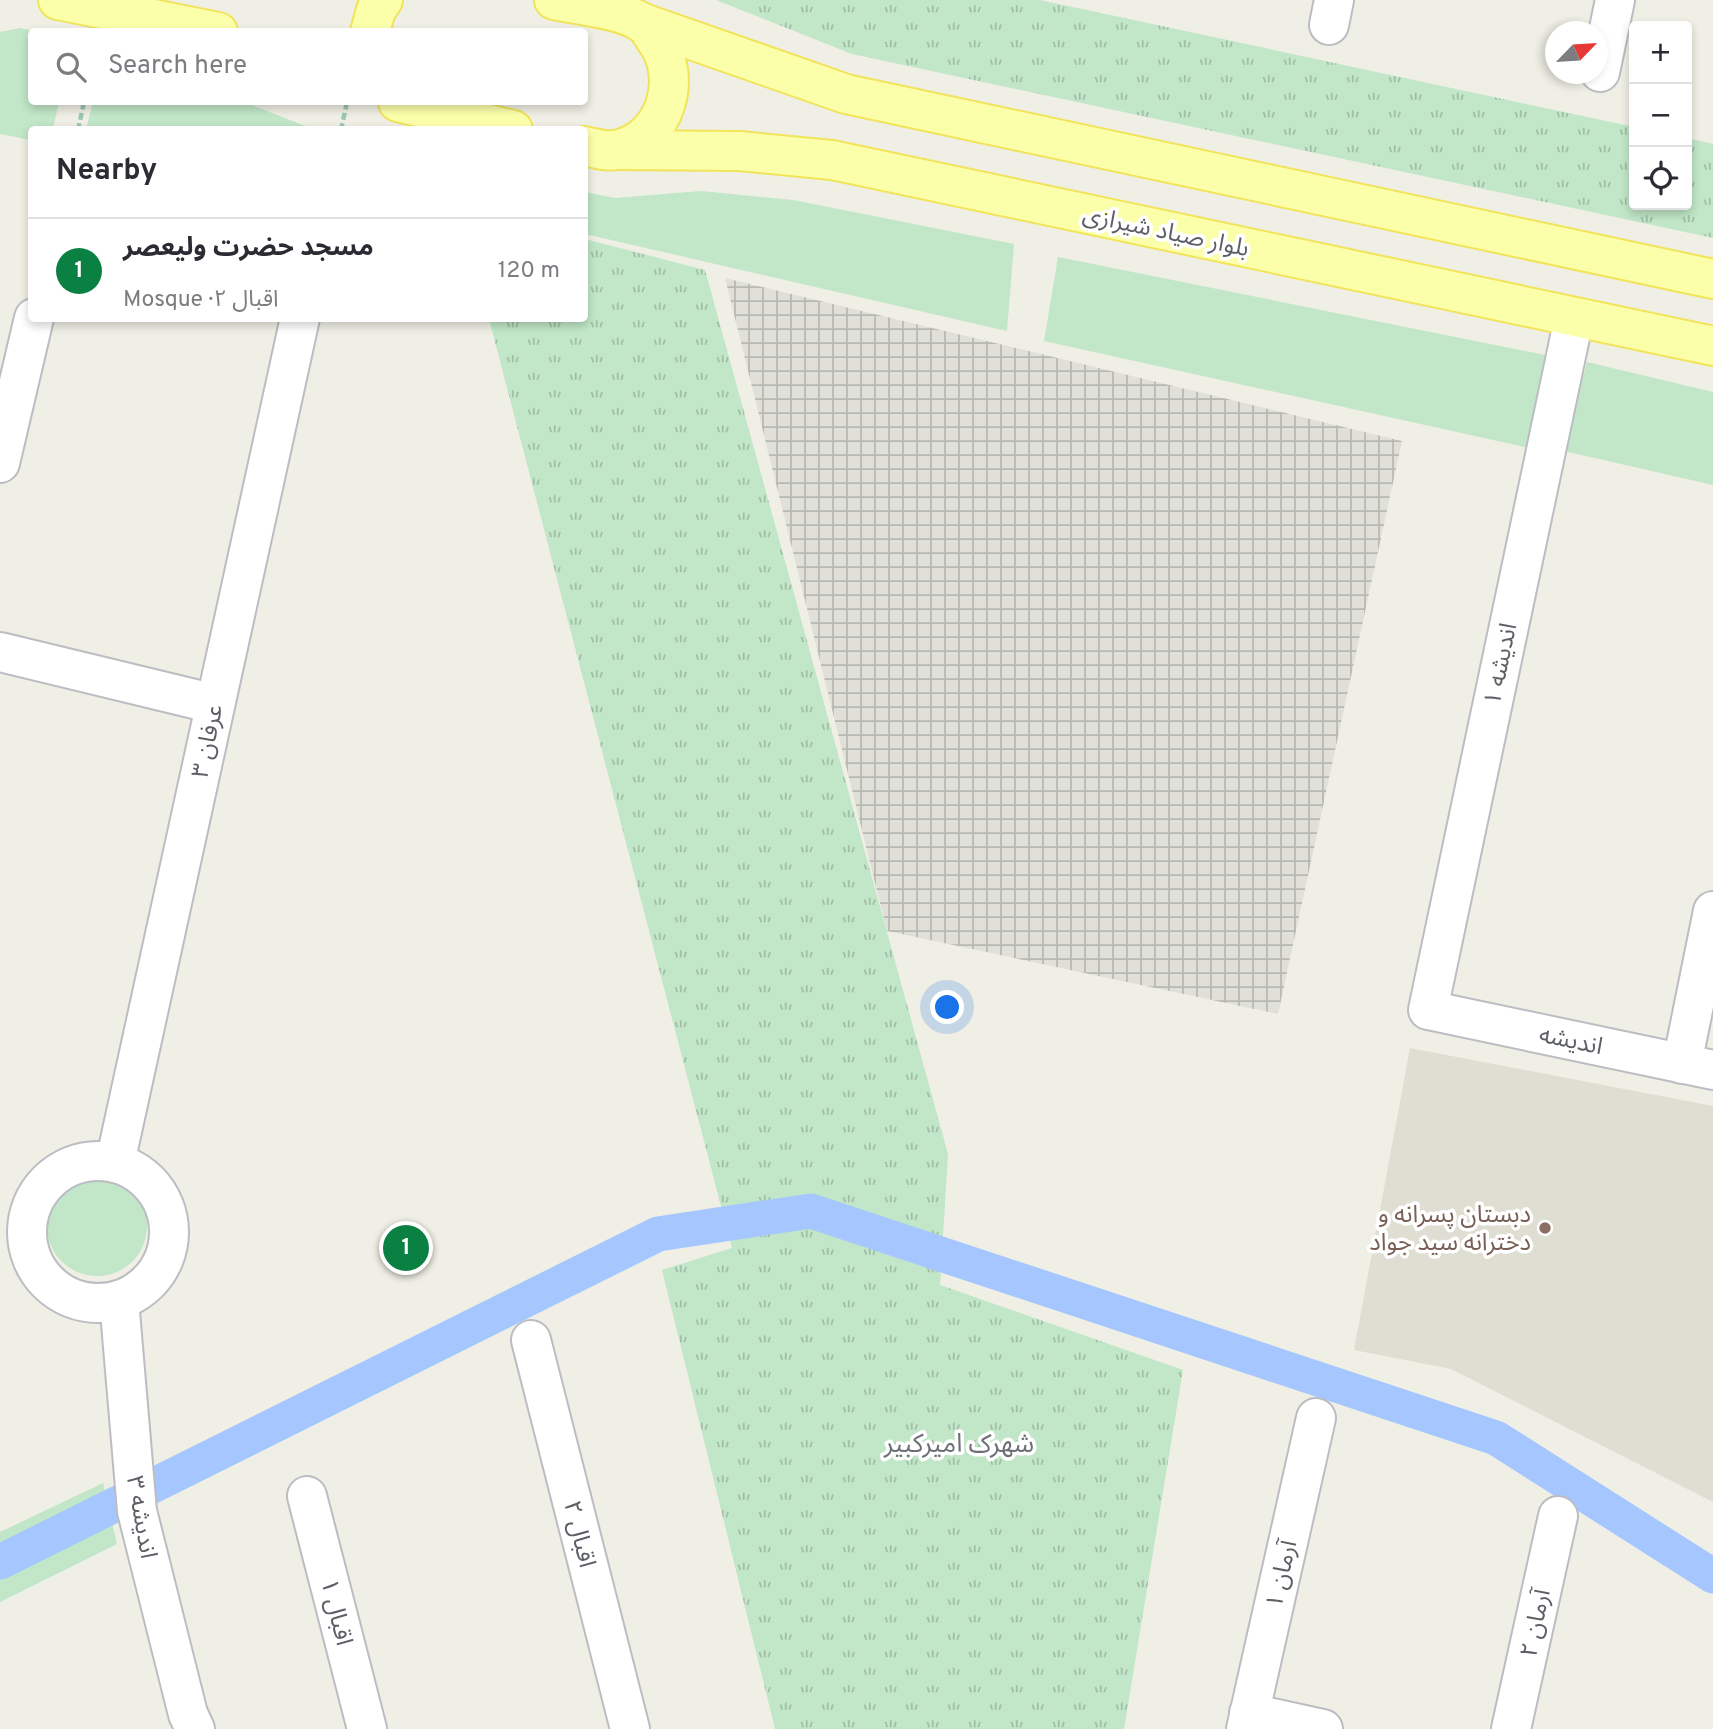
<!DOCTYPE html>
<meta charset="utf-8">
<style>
body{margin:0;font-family:Overpass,"Noto Sans Arabic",sans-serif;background:#f2f2f3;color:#2b2b33}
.controls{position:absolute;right:21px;top:21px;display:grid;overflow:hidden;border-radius:7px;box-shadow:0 4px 10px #0003}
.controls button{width:63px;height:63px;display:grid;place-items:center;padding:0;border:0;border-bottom:2px solid #e1e1e2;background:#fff;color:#2b2b33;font:35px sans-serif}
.compass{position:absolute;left:1545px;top:21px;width:63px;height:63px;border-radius:50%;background:#fff;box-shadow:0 4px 10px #0003;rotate:65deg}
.you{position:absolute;left:948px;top:1008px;width:24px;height:24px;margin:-18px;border:5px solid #fff;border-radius:50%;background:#1a73e8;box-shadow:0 0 0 10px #1a73e833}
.badge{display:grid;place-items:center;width:46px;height:46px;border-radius:50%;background:#0b8043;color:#fff;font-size:23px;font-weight:700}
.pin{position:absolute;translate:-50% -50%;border:4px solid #fff;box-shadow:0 2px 7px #0006}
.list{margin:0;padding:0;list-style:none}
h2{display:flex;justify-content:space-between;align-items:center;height:91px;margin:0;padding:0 28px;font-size:30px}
h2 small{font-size:23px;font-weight:400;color:#7c7c81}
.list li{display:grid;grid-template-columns:46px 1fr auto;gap:21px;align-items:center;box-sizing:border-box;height:105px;padding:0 28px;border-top:2px solid #e1e1e2}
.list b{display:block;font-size:26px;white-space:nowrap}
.list p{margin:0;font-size:23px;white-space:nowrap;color:#7c7c81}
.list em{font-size:23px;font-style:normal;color:#7c7c81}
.icon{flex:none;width:38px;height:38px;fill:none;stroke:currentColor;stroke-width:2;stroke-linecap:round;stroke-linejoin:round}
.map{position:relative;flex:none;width:1713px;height:1729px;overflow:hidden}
.search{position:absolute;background:#fff;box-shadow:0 4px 10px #0003;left:28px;top:28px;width:560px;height:77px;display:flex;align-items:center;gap:18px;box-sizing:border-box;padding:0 24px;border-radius:7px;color:#7c7c81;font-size:26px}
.panel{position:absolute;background:#fff;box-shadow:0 4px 10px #0003;left:28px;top:126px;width:560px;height:196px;border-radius:7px}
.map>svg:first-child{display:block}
.industrial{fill:url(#industrial-grid)}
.education{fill:#dfded3}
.grass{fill:#c1e6c8}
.park{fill:url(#park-tufts)}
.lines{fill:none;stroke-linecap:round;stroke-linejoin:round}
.canal{stroke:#a5c6ff;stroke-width:35}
.minor-casing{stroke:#bcbdc3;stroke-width:42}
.major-casing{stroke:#f1e45b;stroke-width:42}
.path{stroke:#9ac7b0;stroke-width:4.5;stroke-dasharray:7 3.5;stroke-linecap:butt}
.minor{stroke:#fff;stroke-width:38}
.major{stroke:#fcffaa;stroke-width:38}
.education-dot{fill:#8d6e63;stroke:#fff;stroke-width:2.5}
.labels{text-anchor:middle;stroke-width:7;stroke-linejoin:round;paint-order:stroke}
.street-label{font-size:24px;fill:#5c5f65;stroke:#fff}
.education-label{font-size:24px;fill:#785e54;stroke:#fff;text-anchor:end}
.neighbourhood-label{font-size:26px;fill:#6d7077;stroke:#fff}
</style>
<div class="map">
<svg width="1713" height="1729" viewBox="0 0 1713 1729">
<defs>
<pattern id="industrial-grid" width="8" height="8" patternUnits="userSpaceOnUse" patternTransform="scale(1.75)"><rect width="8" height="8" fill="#e0e0d9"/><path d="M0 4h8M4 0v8" fill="none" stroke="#b9b9b4"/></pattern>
<pattern id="park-tufts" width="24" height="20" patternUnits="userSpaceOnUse" patternTransform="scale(1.75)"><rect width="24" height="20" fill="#c1e6c8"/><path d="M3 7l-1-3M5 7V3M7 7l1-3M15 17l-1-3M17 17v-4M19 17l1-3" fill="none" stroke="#a0bea6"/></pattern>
</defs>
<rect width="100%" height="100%" fill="#efefe5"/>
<path class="industrial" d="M725,278L1402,441L1278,1014L887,931Z"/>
<path class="education" d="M1410,1048L1713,1106V1502L1451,1369L1354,1350Z"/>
<g class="grass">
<path d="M20,28L35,31L32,32V102H59L53,129L32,130L31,140L0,134V32Z"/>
<path d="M93,102H244L313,129H86Z"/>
<path d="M701,191L793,200L1014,244L1007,331L585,234V192L615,198Z"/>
<path d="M1058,257L1550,356L1529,448L1044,341Z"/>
<path d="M1587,362L1713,392V485L1564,451Z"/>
<circle cx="97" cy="1226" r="50"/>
<path d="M103,1483L117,1544L0,1602V1532Z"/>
</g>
<g class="park">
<path d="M716,0H1040L1634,127V205H1687V138L1713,144V238L852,54Z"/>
<path d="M585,239L705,270L948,1154L940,1285L1183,1370L1124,1729H775L662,1270L732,1248L489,319L584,318Z"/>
</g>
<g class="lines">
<path class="canal" d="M0,1562L658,1234L811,1211L1496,1438L1713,1576"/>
<g class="minor-casing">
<g id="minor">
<path d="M1329,25L1334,0"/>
<path d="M1600,72L1615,0"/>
<path d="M1574,318L1428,1010L1713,1070"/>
<path d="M0,463L34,318"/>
<path d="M0,652L215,704"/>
<path d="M1682,1064L1713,911"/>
<circle cx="98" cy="1232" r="71"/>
<path d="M115,1163L300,318"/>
<path d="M119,1300L137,1511L188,1714L195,1729"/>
<path d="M531,1340L630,1729"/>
<path d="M307,1496L367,1729"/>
<path d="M1249,1713L1323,1729"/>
<path d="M1246,1729L1316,1418"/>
<path d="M1511,1729L1558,1516"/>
</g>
</g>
<g class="major-casing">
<g id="major">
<path d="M58,0L218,32"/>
<path d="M554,0C577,5 623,9 642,23C647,26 652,34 655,39C684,77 666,140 616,150C606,152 594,148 584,146"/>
<path d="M643,23L846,94L1713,279"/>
<path d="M370,32L376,10L383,0"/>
<path d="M398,102L513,130"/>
<path d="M615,150L739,151L832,160L1713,346"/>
</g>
</g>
<g class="path">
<path d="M78,130L84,102"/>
<path d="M341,130L347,102"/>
</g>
<use href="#minor" class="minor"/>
<use href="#major" class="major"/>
</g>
<circle class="education-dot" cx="1545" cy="1228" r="7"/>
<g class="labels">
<g class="street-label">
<text transform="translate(1166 231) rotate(12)" y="8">بلوار صیاد شیرازی</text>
<text transform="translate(1500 664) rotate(-78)" y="8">اندیشه ۱</text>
<text transform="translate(207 741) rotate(-78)" y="8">عرفان ۳</text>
<text transform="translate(1571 1040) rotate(12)" y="8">اندیشه</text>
<text transform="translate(142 1517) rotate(80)" y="8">اندیشه ۳</text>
<text transform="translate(580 1534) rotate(76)" y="8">اقبال ۲</text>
<text transform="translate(1281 1574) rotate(-77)" y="8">آرمان ۱</text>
<text transform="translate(337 1612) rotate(76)" y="8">اقبال ۱</text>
<text transform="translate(1535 1623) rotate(-78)" y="8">آرمان ۲</text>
</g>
<g class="education-label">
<text x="1531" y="1222">دبستان پسرانه و<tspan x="1531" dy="28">دخترانه سید جواد</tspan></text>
</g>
<g class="neighbourhood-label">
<text x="959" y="1452">شهرک امیرکبیر</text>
</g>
</g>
</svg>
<div class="controls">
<button>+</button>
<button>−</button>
<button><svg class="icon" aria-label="locate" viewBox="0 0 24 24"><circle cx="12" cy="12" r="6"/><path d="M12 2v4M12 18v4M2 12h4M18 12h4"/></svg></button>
</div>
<svg class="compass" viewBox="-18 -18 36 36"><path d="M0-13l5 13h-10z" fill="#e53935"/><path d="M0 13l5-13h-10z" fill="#7c7c81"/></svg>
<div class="you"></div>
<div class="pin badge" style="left:406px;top:1248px">1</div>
<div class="search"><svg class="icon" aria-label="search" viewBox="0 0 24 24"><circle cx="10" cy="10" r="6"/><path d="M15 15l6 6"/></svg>Search here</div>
<section class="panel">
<h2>Nearby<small></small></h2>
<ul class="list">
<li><span class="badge">1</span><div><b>مسجد حضرت ولیعصر</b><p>Mosque · اقبال ۲</p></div><em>120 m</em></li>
</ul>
</section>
</div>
